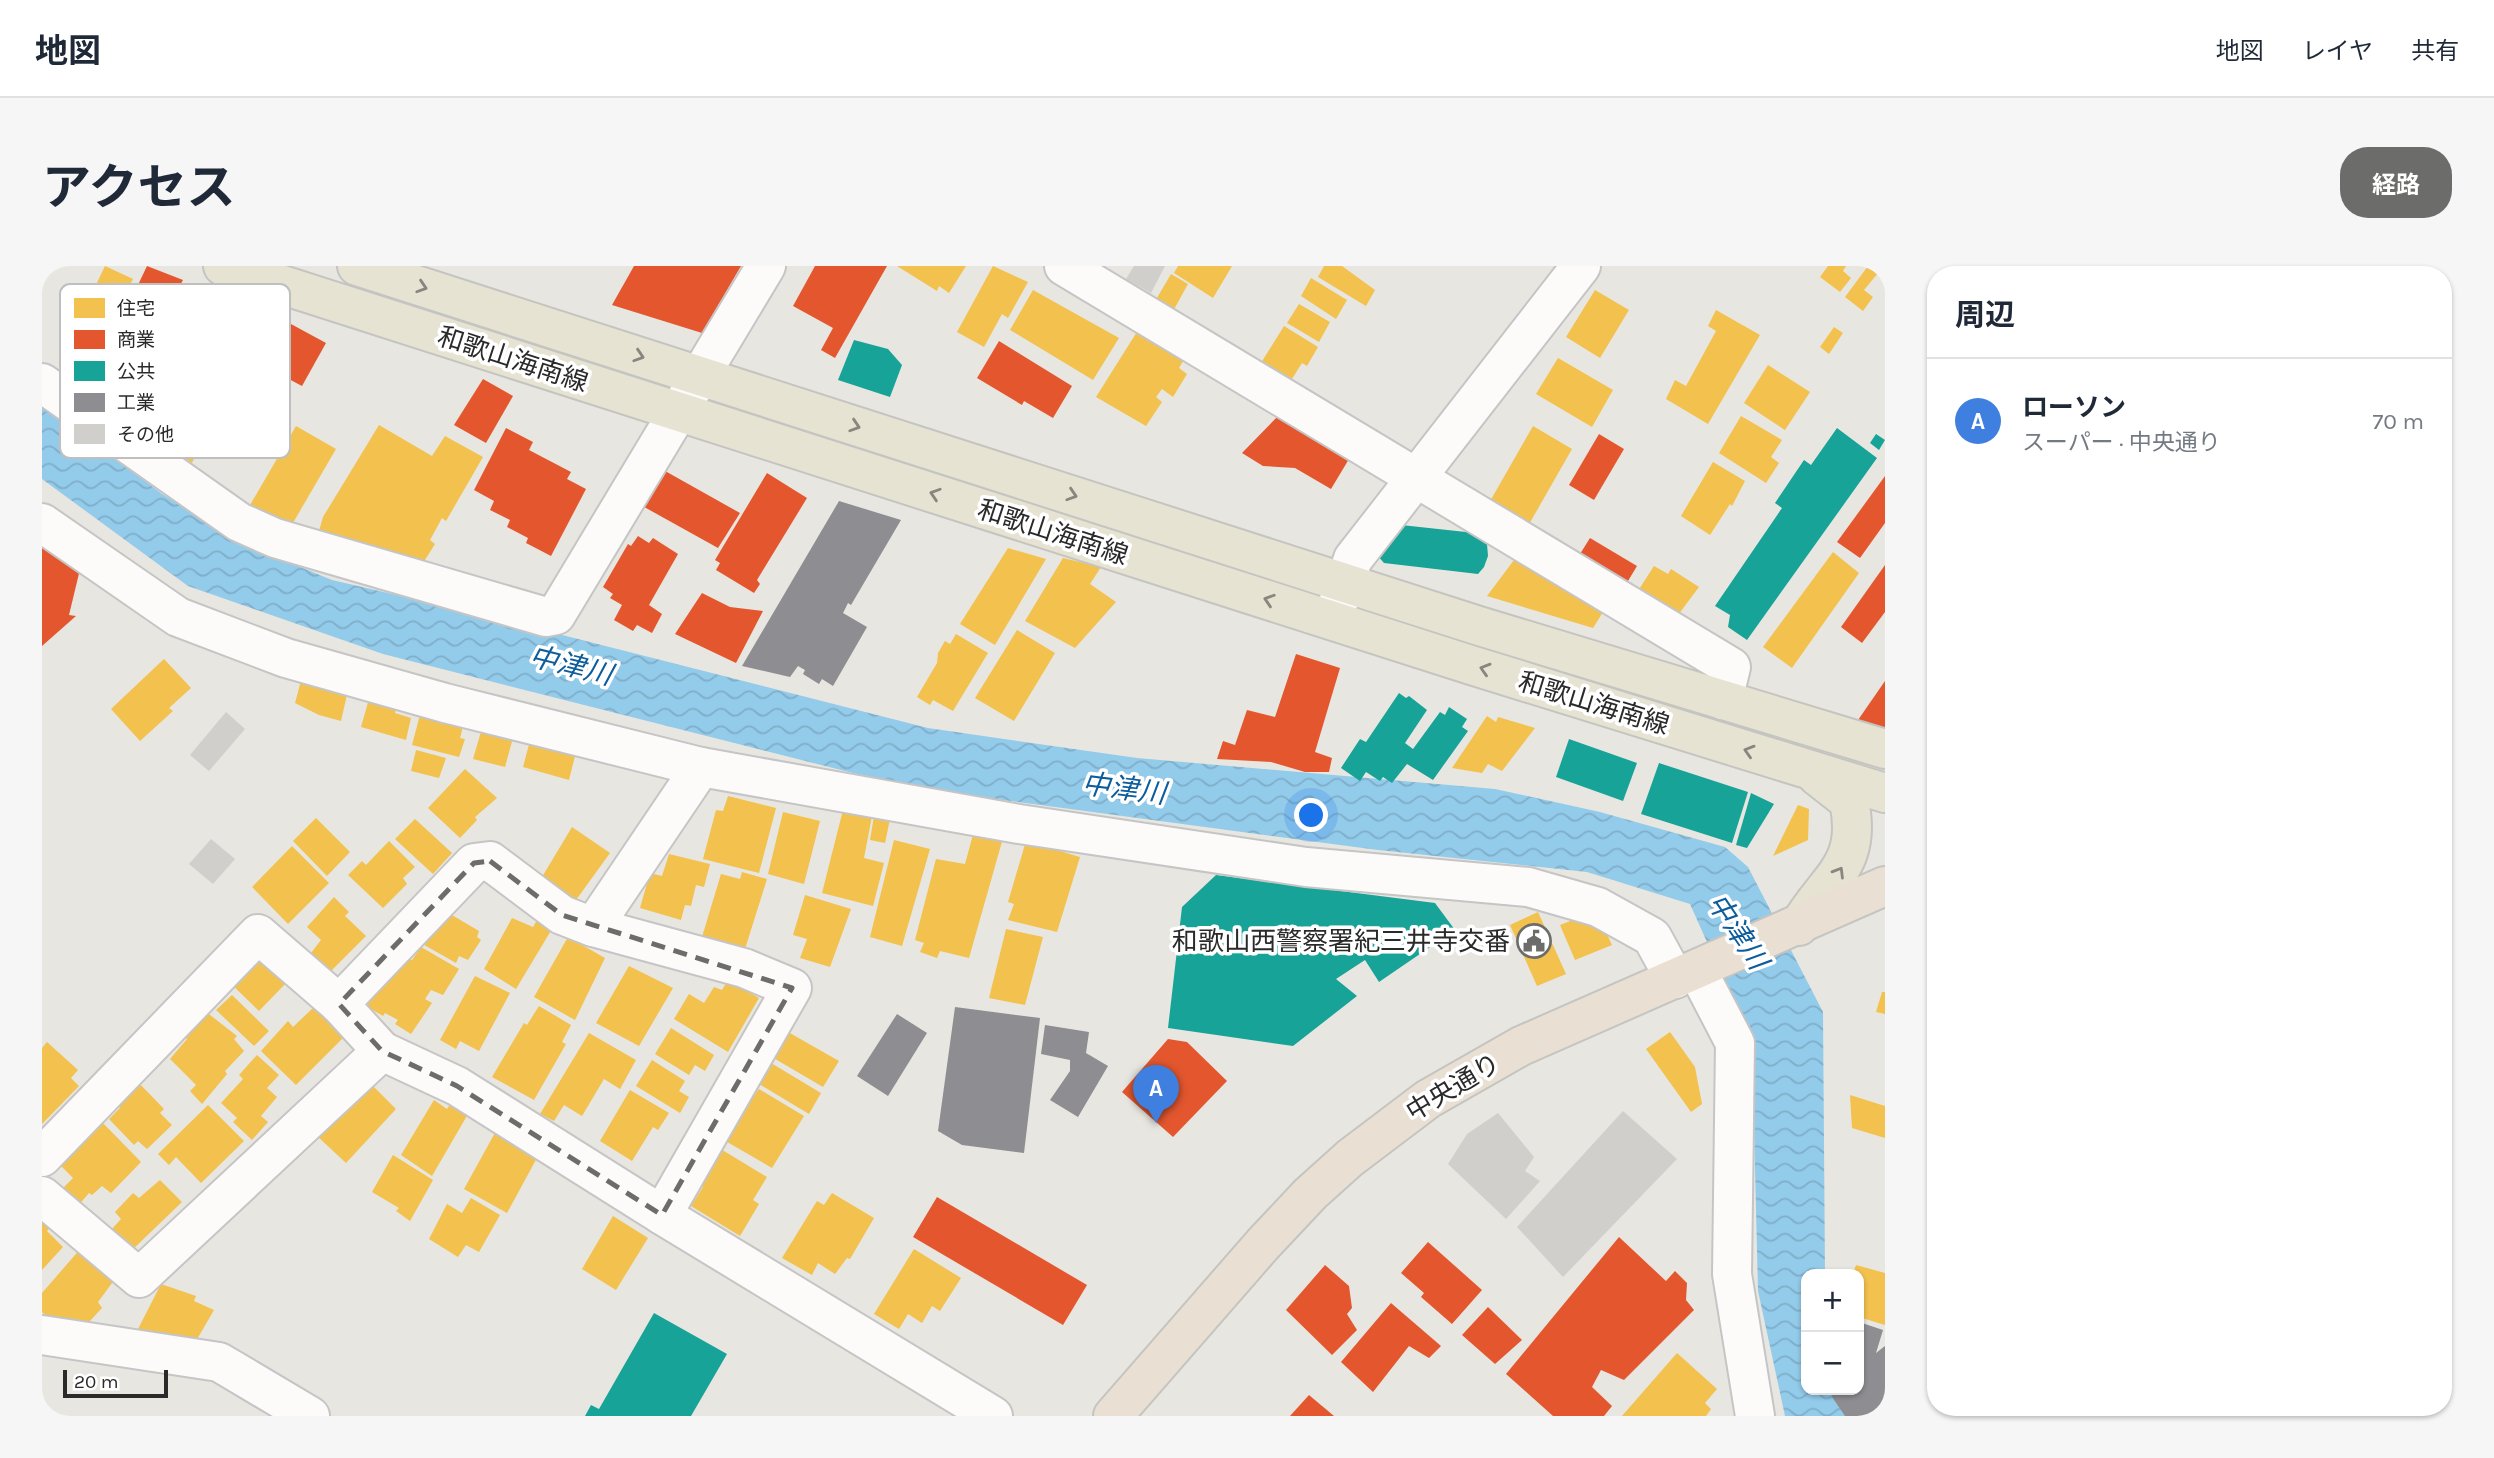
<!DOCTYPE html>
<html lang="ja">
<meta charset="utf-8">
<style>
body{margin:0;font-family:Karla,"Noto Sans JP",sans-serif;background:#f6f6f7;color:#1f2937}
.controls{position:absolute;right:21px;bottom:21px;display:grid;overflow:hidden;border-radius:14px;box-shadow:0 2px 5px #0004}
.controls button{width:63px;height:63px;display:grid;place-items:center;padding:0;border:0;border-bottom:2px solid #e0e1e3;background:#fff;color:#1f2937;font:35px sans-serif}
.scale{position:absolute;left:21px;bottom:18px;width:105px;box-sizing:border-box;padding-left:7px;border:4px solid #2a2a2a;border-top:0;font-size:19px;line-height:24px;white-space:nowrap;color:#2a2a2a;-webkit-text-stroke:5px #fff;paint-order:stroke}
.you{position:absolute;left:1270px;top:550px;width:24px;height:24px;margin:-18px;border:5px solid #fff;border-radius:50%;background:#1a73e8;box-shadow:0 0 0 10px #1a73e833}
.badge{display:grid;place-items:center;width:46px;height:46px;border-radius:50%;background:#6c6c6a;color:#fff;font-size:23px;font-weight:700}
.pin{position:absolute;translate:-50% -58px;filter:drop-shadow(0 2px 4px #0008)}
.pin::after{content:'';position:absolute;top:37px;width:24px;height:21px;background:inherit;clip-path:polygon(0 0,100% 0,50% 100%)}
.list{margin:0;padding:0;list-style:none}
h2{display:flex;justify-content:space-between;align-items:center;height:91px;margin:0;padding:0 28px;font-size:30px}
h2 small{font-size:23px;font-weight:400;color:#747a83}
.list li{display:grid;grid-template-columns:46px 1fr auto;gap:21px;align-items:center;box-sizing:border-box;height:126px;padding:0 28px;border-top:2px solid #e0e1e3}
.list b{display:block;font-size:26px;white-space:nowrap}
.list p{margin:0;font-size:23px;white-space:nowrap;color:#747a83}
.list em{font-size:23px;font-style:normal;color:#747a83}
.map{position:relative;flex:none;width:1843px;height:1150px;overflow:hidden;border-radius:28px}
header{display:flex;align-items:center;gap:42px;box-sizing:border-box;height:98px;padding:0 35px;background:#fff;border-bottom:2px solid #e0e1e3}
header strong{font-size:33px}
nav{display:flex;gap:38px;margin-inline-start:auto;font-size:24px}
.intro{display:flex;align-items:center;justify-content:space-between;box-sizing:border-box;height:168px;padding:0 42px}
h1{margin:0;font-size:49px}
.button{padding:18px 32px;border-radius:28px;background:#6c6c6a;color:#fff;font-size:24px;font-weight:700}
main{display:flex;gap:42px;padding:0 42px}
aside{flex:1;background:#fff;border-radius:28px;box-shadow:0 2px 5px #0004}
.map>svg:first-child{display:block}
.water{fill:url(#water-waves)}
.homes{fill:#f2c14e}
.shops{fill:#e4572e}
.public{fill:#17a398}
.industry{fill:#8d8d92}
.building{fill:#d1cfcb}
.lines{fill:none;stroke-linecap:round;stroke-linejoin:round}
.minor-casing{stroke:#c6c5c5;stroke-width:42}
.major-casing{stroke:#c4c4c1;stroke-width:42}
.highway-casing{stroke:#c4c4c1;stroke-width:42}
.minor{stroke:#fcfbfa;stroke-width:38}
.major{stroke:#e6e3d3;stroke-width:38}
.highway{stroke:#e9dfd3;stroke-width:38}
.oneway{stroke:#88867e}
.marked{fill:none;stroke:#6c6c6a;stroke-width:5;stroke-dasharray:14 9;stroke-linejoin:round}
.labels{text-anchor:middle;stroke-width:7;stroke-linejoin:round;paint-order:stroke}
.street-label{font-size:26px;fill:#2a2a2a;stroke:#fff}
.poi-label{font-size:26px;fill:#2a2a2a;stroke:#fff;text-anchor:end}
.water-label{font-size:28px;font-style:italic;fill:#0d5c9b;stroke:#fff}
.key{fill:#fff;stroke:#bfbfbf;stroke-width:2}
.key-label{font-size:19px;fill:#2a2a2a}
</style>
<header>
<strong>地図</strong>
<nav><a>地図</a><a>レイヤ</a><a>共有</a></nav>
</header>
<div class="intro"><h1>アクセス</h1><a class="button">経路</a></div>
<main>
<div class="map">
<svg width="1843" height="1150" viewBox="0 0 1843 1150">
<defs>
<pattern id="water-waves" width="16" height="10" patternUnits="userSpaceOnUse" patternTransform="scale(1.75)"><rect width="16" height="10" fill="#93cbea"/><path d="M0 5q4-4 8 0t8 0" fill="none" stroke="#7faec9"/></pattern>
</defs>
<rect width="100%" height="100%" fill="#e8e6e0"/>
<path class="water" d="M0,135L120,228L207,280L290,314L441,349L886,462L1095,492L1453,523L1558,546L1683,581L1706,601L1781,746L1783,1008H1764V1124H1792L1804,1150H1743L1716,1025L1710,777L1648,638L1545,606L1336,584L870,522L341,388L146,320L0,213Z"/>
<g class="homes">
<path d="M63,0L91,13L66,61L40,48Z"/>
<path d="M855,0H924L907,27L897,20L895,25Z"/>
<path d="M951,0L986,16L966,52L960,48L942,81L915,66Z"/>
<path d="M1136,0H1190L1171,32L1132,7Z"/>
<path d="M1282,0H1300L1333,24L1324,40L1276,11Z"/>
<path d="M1786,0H1804L1801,5L1809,12L1798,26L1778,11Z"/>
<path d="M1826,0H1843V13L1836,7L1822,24L1831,31L1821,45L1803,31Z"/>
<path d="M1129,8L1146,18L1130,47L1112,37Z"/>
<path d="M1269,12L1305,34L1294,53L1259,30Z"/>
<path d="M991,24L1077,72L1051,114L968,64Z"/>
<path d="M1553,24L1587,44L1558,92L1524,71Z"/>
<path d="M1257,38L1288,56L1277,76L1245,57Z"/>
<path d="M1674,44L1718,69L1666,158L1624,133L1633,114L1644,120L1674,65L1666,60Z"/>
<path d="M1242,60L1276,81L1265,100L1260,97L1243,124L1214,105Z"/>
<path d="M1098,61L1149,82L1137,102L1145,108L1131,131L1120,123L1114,131L1120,136L1104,160L1054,131Z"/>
<path d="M1792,61L1801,67L1787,88L1778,81Z"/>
<path d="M1516,92L1571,124L1550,161L1494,128Z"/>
<path d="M1726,99L1768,126L1743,164L1702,137Z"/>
<path d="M113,107L140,123L135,132L170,154L150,197L116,176L120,170L86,151Z"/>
<path d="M1699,150L1740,174L1729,191L1737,197L1724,217L1677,187Z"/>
<path d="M337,159L390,190L403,170L441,191L404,255L400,252L388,274L393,278L381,297L275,272L281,251Z"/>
<path d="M254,160L294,183L248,262L208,239Z"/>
<path d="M1491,160L1530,183L1486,260L1447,237Z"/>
<path d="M1671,196L1703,215L1690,240L1688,238L1668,269L1639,250Z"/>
<path d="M966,282L1004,293L953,379L918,358Z"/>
<path d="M1791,286L1817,307L1750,402L1721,381Z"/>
<path d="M1475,290L1563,343L1551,362L1445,330Z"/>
<path d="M1021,292L1059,301L1048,318L1074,336L1033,382L983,355Z"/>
<path d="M1612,300L1626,308L1629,303L1657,321L1633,353L1594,328Z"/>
<path d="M975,364L1013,387L972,455L933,432Z"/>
<path d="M914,368L946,387L911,445L891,434L888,439L875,431L895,397L896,387L903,375L908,378Z"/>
<path d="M122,393L149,422L127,442L131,445L98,475L69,443Z"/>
<path d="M261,407L307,420L299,455L277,449L253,437Z"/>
<path d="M329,426L356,435L353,447L369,452L364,474L319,461Z"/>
<path d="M379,445L422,457L418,472L423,473L417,491L370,479Z"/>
<path d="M1445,450L1454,456L1456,451L1493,462L1460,505L1446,498L1440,507L1410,502Z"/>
<path d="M443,452L474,461L463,501L431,493Z"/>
<path d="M490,467L536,478L527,514L481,501Z"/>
<path d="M374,484L404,492L397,512L369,505Z"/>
<path d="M423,503L455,532L433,551L435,554L418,572L386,542Z"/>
<path d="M686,530L734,542L717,607L661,593L674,544L681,545Z"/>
<path d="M1756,539L1767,543L1766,574L1731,590Z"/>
<path d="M801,544L830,550L822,592L842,597L831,640L780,627Z"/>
<path d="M741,546L778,555L762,618L726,608Z"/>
<path d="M832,550L848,553L843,577L828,574Z"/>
<path d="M274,552L308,586L285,610L251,575Z"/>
<path d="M373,553L410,587L391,608L353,573Z"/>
<path d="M530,561L568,587L534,634L500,611Z"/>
<path d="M932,565L961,572L927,692L898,685L895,692L878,686L882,677L873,674L894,593L923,598Z"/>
<path d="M852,574L888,583L860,680L828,671Z"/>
<path d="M347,575L373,601L361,612L365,618L341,642L306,609L320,595L324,599Z"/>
<path d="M984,575L1038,591L1015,666L966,654L972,638L966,636Z"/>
<path d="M250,580L287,617L246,658L210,621Z"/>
<path d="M627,588L668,598L662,621L654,619L649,640L643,639L639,654L598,642L608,607L620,610Z"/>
<path d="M700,606L725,613L703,683L660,671L679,608L698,613Z"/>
<path d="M763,629L809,643L788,701L758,692L765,673L751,669Z"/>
<path d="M292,631L307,646L303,650L324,670L288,706L269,687L279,674L265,661Z"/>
<path d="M398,642L437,665L435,671L439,674L426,694L417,690L414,697L377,676Z"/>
<path d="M1496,646L1524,708L1495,720L1468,659Z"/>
<path d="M1541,650L1562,662L1570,679L1533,694L1518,659Z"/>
<path d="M470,652L491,661L495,654L510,663L474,723L442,703Z"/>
<path d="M964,663L1001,671L983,739L947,732Z"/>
<path d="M526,671L563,692L533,754L492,731Z"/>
<path d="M379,681L417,703L401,729L389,724L383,733L390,737L369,768L353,758L356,754L343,747L341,750L317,736L358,688L370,694Z"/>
<path d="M216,685L245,716L217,745L186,715Z"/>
<path d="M587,700L631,722L597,780L554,757Z"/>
<path d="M433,710L468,727L437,785L418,775L414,783L398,774Z"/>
<path d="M686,714L717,732L686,786L632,753L647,728L662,737L672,721L680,724Z"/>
<path d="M1840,726H1843V748L1834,746Z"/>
<path d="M190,729L227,765L212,780L174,744Z"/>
<path d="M497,740L529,759L520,776L524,778L492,834L450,811L482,757L485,759Z"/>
<path d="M272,741L303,770L254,819L219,785L246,755L251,761Z"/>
<path d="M163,745L195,770L192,773L202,785L183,805L185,808L160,838L148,825L154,819L128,793L145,773L139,768Z"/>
<path d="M629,762L672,789L663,805L653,799L647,809L613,788Z"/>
<path d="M739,762L797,795L781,821L723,787Z"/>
<path d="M1628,766L1653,801L1660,838L1649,846L1604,783Z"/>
<path d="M547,767L594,794L578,823L562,813L540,850L522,839L512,855L498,848Z"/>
<path d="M5,776L36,804L29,812L37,820L0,858V782Z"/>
<path d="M215,789L237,809L225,822L235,831L219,850L226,856L210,874L191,856L195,852L179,837L201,813L197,809Z"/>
<path d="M610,794L643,815L637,825L647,831L638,847L594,820Z"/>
<path d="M729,797L779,827L767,848L717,818Z"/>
<path d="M94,814L122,843L118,847L130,859L105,883L96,875L92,879L67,853L78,842L72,836Z"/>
<path d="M326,815L354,843L304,897L275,870Z"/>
<path d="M717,823L762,850L730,902L680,873Z"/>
<path d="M588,824L627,847L616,864L611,861L590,895L558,875Z"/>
<path d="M1808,829L1843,840V872L1810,862Z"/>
<path d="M392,834L405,843L409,837L426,848L390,910L359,889Z"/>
<path d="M166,839L202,875L159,917L134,891L127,899L116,888Z"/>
<path d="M58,854L99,896L69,927L60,920L50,929L47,927L35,941L19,924L31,912L14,895Z"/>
<path d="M454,865L496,890L465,947L422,923Z"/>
<path d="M672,879L725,911L711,934L717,938L698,970L649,940L661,921L651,915Z"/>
<path d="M351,889L391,914L368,955L354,945L357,942L330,926Z"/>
<path d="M118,914L140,936L89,985L69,964L79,953L73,946L91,927L97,932Z"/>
<path d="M790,927L832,952L808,993L805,992L793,1008L776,997L770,1009L740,992L775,935L782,939Z"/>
<path d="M429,932L458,949L437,986L424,979L416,991L387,973L405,938L420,947Z"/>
<path d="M0,947L11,958L5,965L21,981L0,1004Z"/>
<path d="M571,950L606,972L574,1024L540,1003Z"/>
<path d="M40,981L73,1013L56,1036L60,1042L35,1069L24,1068L0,1046V1027Z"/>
<path d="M872,983L919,1012L898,1045L890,1040L880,1057L866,1048L857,1063L832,1048Z"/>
<path d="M1814,999L1843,1007V1059L1817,1051V1008H1811Z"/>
<path d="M119,1018L154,1030L152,1035L172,1044L150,1082L95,1065Z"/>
<path d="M1635,1087L1675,1123L1663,1137L1669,1143L1664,1150H1580Z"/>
</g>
<g class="shops">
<path d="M105,0L141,14L106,79L74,65Z"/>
<path d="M592,0H699L660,67L570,39Z"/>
<path d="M773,0H845L793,92L779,84L791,62L751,40Z"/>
<path d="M249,58L284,77L260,120L224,101Z"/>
<path d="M957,75L1030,120L1011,152L982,135L980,139L935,112Z"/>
<path d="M441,113L471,130L444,177L412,159Z"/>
<path d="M1236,150L1307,193L1289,223L1253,202L1221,200L1200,187Z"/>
<path d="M464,162L491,176L487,184L529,206L525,213L544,223L509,290L484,277L486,272L465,261L468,254L448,244L452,235L432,224Z"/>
<path d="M1557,168L1582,183L1552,234L1527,219Z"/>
<path d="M616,201L698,247L676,282L595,237Z"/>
<path d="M725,207L765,232L715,314L718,318L712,327L674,304L678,297L673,294Z"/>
<path d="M1843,210V257L1818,292L1795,276Z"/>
<path d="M0,267L40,295L27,349L34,350L0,380Z"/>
<path d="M596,270L607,277L611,272L636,288L607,339L620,348L610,367L595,359L591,365L572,354L580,339L568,332L571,328L561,321L586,278L589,280Z"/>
<path d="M1548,272L1595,300L1580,325L1533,296Z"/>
<path d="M1843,299V346L1820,377L1799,361Z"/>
<path d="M660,327L688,341L721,345L694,397L633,368Z"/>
<path d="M1254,388L1298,402L1273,486L1290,492L1287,506H1263L1229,496L1175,493L1181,475L1193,479L1205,444L1233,451Z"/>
<path d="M1843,415V463L1816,454Z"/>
<path d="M1126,773L1145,776L1185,815L1131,871L1080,826Z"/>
<path d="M895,931L1045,1019L1021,1059L871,971Z"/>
<path d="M1577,971L1624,1015L1633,1005L1645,1017L1644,1034L1652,1044L1582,1114L1559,1104L1550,1121L1570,1140L1562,1150H1511L1464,1108Z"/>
<path d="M1386,976L1440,1024L1410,1058L1379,1031L1382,1027L1359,1007Z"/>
<path d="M1283,999L1307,1020L1310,1042L1305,1048L1315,1064L1290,1089L1244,1044Z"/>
<path d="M1349,1037L1399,1080L1387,1092L1367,1080L1331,1126L1299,1096Z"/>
<path d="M1446,1041L1480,1074L1453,1098L1420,1069Z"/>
<path d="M1267,1129L1292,1150H1248Z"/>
</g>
<g class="public">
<path d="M812,74L846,83L860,99L848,131L796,114Z"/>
<path d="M1795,162L1835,192L1705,374L1686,361L1688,349L1673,340L1740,242L1733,237L1762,194L1769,199Z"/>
<path d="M1834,168L1843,174L1837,184L1828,177Z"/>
<path d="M1350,258L1433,267L1445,278L1446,290L1442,301L1436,308L1342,297L1335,289Z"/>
<path d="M1357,427L1364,432L1367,430L1385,444L1363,477L1371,483L1398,446L1403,449L1407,441L1425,453L1420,461L1426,465L1391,514L1365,498L1350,517L1341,511L1338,515L1324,506L1318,515L1299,502L1318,473L1324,476Z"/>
<path d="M1527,473L1595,497L1581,535L1514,511Z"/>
<path d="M1617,497L1706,526L1690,577L1599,548Z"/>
<path d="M1709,527L1732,538L1705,582L1694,579Z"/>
<path d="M1174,609L1393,637L1413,664L1337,716L1323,694L1294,713L1315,730L1251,780L1126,762L1140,641Z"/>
<path d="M612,1047L685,1088L649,1150H543L549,1139L557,1143Z"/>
</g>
<g class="industry">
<path d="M797,235L859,254L809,339L806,337L801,347L825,361L791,420L780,413L777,418L761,408L763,404L756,400L748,411L700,400Z"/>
<path d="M913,741L998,752L982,887L920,879L896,865Z"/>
<path d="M855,748L885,767L846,830L815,810Z"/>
<path d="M1003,759L1047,766L1044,787L1066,800L1036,851L1008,834L1028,805V794L999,788Z"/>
<path d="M1817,1056L1841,1064L1834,1087L1843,1080V1150H1803L1790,1131L1791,1124H1817Z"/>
</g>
<g class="building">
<path d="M1092,0H1123L1109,27L1084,13Z"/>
<path d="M184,446L203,463L167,505L148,489Z"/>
<path d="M169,573L193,593L171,618L147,598Z"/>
<path d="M1581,845L1635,893L1521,1011L1475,961Z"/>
<path d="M1456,847L1492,891L1483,905L1498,915L1464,953L1406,898L1425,868Z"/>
</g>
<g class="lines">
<g class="minor-casing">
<g id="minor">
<path d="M1022,0L1689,401L1681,434"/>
<path d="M0,117L197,256L233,272L504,351L514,349L724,0"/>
<path d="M0,257L136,351L244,392L403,437L659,501L977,558L1264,601L1486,621L1556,641L1610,671L1633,713"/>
<path d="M1292,349L1311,293L1539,0"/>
<path d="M659,501L551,661L702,702L750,722L620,949L951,1150"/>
<path d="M1655,704L1693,777L1690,1008L1713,1150"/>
<path d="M340,785L297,738L432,597L448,595L520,649L551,661"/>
<path d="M0,891L216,668L297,738"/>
<path d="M0,930L97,1012L340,785L415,820L620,949"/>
<path d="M0,1069L177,1096L268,1150"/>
</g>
</g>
<g class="major-casing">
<g id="major">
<path d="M181,0L1429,399L1843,527"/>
<path d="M315,0L1437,360L1843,483"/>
<path d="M1757,660C1784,612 1821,601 1807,535L1775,510"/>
</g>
</g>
<g class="highway-casing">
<path id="highway" d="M1071,1150L1221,978L1268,928L1308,892L1386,833L1479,780L1843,620"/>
</g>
<use href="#minor" class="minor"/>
<use href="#major" class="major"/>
<use href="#highway" class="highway"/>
</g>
<defs><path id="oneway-chevron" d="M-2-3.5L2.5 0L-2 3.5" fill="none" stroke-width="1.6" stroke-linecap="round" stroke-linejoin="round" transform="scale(1.75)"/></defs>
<g class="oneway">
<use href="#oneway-chevron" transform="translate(380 21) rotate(18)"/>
<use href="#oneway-chevron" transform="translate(597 90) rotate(18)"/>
<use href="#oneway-chevron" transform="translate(813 160) rotate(18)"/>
<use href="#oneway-chevron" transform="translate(893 228) rotate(-162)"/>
<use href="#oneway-chevron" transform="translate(1030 229) rotate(18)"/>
<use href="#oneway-chevron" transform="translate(1227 334) rotate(-162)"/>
<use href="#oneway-chevron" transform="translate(1443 403) rotate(-163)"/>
<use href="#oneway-chevron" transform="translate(1707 485) rotate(-163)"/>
<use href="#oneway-chevron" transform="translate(1797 606) rotate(-59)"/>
</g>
<path class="marked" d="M448,595L520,649L750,722L620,949L415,820L340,785L297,738L432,597Z"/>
<defs>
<g id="civic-ring" transform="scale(1.75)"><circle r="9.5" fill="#fff" stroke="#6c6c6a" stroke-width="1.5"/><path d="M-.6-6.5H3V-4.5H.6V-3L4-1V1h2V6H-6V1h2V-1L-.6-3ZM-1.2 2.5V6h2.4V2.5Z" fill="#6c6c6a"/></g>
</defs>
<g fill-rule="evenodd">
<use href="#civic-ring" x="1492" y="675"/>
</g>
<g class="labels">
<g class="street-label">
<text transform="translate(471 93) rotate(18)" y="9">和歌山海南線</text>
<text transform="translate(1011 266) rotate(18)" y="9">和歌山海南線</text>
<text transform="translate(1552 437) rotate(17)" y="9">和歌山海南線</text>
<text transform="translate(1411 821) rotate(-31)" y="9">中央通り</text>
</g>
<g class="poi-label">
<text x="1468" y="684">和歌山西警察署紀三井寺交番</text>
</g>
<g class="water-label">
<text transform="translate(529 399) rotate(14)" y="10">中津川</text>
<text transform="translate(1082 522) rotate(7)" y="10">中津川</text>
<text transform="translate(1696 665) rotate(56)" y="10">中津川</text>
</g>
</g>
<rect x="18" y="18" width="230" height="174" rx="10" class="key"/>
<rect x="32" y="32" width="31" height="20" fill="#f2c14e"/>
<rect x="32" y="64" width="31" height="19" fill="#e4572e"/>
<rect x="32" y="95" width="31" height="20" fill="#17a398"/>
<rect x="32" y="127" width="31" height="19" fill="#8d8d92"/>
<rect x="32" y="158" width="31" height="20" fill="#d1cfcb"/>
<g class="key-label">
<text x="75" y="49">住宅</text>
<text x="75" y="80">商業</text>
<text x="75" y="112">公共</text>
<text x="75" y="143">工業</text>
<text x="75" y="175">その他</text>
</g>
</svg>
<div class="controls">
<button>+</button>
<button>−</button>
</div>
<div class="scale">20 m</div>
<div class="you"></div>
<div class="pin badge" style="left:1114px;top:857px;background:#3f7fe0">A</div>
</div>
<aside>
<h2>周辺<small></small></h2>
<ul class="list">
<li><span class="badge" style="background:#3f7fe0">A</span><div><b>ローソン</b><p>スーパー · 中央通り</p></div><em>70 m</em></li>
</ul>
</aside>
</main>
